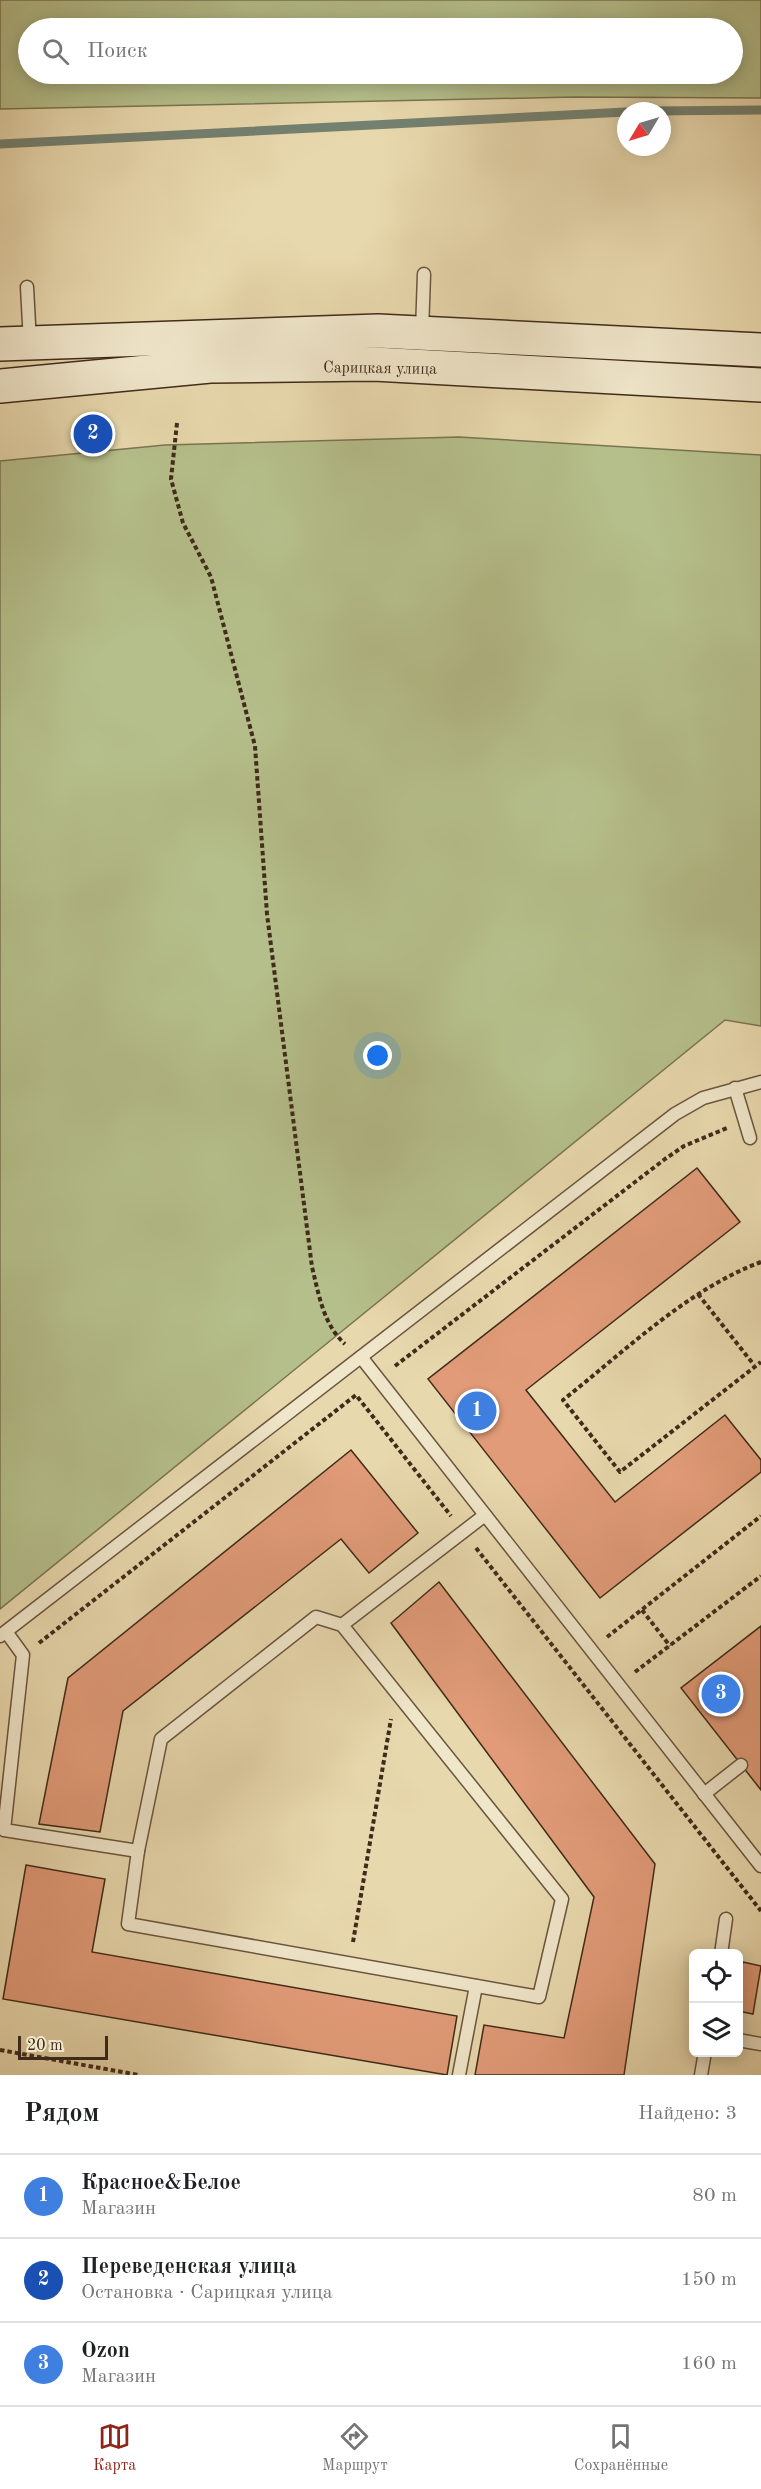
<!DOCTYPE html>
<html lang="ru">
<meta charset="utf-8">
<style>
body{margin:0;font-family:"Old Standard TT",serif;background:#f2f2f2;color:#202124}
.controls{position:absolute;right:18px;bottom:18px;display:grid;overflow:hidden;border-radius:9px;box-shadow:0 3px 15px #0003}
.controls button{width:54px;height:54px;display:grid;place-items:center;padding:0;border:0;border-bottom:2px solid #e0e0e0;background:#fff;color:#202124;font:30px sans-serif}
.compass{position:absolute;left:617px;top:102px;width:54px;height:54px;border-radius:50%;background:#fff;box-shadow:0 3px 15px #0003;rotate:232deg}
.scale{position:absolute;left:18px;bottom:15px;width:90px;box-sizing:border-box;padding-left:6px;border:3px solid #402b1a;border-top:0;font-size:16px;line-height:21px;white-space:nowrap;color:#402b1a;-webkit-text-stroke:4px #f0e6ca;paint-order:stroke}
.you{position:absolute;left:378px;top:1056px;width:21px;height:21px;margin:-15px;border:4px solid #fff;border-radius:50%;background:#1a73e8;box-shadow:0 0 0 9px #1a73e833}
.badge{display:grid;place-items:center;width:39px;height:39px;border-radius:50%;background:#8f2418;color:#fff;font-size:20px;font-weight:700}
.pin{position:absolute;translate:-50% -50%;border:3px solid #fff;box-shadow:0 2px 6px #0006}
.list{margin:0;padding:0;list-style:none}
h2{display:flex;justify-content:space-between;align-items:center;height:78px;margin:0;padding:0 24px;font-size:26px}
h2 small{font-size:20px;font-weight:400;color:#757577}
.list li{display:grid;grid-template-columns:39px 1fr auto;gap:18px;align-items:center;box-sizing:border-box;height:84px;padding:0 24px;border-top:2px solid #e0e0e0}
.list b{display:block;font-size:22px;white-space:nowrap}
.list p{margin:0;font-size:20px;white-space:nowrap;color:#757577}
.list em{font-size:20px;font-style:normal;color:#757577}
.icon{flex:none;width:33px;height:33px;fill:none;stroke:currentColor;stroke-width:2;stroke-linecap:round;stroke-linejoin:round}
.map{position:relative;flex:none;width:761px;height:2075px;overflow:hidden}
.search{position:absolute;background:#fff;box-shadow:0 3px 15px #0003;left:18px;right:18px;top:18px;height:66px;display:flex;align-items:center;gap:15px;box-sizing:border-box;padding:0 21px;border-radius:33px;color:#757577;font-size:22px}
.sheet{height:330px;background:#fff}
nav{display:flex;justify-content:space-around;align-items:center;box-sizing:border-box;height:84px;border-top:2px solid #e0e0e0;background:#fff;font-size:16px;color:#757577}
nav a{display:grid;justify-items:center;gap:3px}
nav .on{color:#8f2418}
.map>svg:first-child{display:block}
.green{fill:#b5bf8b;stroke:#7a7552;stroke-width:1.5;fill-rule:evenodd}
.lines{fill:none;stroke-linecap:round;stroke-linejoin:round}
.stream{stroke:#748171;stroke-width:9}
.building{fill:#e19b78;stroke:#402b1a;stroke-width:1.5}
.lane-casing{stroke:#6a563f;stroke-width:15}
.secondary-casing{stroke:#402b1a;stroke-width:36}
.path{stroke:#402b1a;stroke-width:4;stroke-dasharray:4.5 3;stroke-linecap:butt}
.lane{stroke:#f0e6ca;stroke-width:12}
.secondary{stroke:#f0e6ca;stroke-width:33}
.labels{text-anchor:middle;stroke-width:6;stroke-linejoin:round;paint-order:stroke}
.street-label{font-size:16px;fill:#402b1a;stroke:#f0e6ca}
</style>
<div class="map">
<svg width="761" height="2075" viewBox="0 0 761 2075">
<rect width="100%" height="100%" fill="#e8d8ad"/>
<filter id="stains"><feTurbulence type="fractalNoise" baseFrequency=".00333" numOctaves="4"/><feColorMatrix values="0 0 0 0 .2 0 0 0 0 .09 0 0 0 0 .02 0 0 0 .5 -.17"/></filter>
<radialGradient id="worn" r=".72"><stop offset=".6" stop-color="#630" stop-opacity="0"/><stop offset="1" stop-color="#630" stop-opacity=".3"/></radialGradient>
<g class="green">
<path d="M0,0H761V98L574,97L0,109ZM28,28H732V74H28Z"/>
<path d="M459,437L761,455V1026L725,1020L0,1609V461L165,445Z"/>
</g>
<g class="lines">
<g class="stream">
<path d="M656,111L761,110"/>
<path d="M0,144L626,112"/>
</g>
</g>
<g class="building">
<path d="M697,1168L740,1222L526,1390L615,1502L725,1415L761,1460V1472L600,1598L428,1379Z"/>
<path d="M351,1450L418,1533L369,1573L341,1539L123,1711L100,1832L39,1824L68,1678Z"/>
<path d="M439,1582L655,1864L624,2075H475L484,2025L564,2038L594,1897L391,1623Z"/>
<path d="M761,1626V1790L681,1688Z"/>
<path d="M26,1865L105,1879L92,1952L457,2016L447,2075L3,1999Z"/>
<path d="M743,1962L761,1966L753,2014L738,2011V1981Z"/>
</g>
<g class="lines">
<g class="lane-casing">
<g id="lane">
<path d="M27,287L30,343"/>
<path d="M422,332L424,274"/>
<path d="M735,1088L750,1138"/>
<path d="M361,1357L761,1866"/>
<path d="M342,1625L316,1617L161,1739L138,1851L128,1924L539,1997L562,1899L342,1625L485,1515"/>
<path d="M7,1633L23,1655L4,1830L138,1851"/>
<path d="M0,1636L675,1114L703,1098L761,1082"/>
<path d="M704,1794L741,1765"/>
<path d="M721,1954L726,1919"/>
<path d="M738,2040L761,2044"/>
<path d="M459,2075L476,1986"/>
<path d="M701,2075L705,2052"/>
</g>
</g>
<g class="secondary-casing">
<g id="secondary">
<path d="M0,344L378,331L761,350"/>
<path d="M0,386L210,366L374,364L761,385"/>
</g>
</g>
<g class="path">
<path d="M177,423L171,479L183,523L211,577L255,746L267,914L312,1267C319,1295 323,1324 345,1344"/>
<path d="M761,1262C688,1289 624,1352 563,1400L620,1472L761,1362"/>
<path d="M698,1294L754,1365"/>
<path d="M395,1366L665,1159L684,1146L727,1128"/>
<path d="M476,1548L761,1911"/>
<path d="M642,1610L670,1646"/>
<path d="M607,1637L761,1516"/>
<path d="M39,1643L356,1395L451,1516"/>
<path d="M635,1672L761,1576"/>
<path d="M353,1942L391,1719"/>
<path d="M0,2050L139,2075"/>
</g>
<use href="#lane" class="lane"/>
<use href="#secondary" class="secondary"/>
</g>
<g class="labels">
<g class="street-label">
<text transform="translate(380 367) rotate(1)" y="6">Сарицкая улица</text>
</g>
</g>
<rect width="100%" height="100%" filter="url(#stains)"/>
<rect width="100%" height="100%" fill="url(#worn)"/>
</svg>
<div class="controls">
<button><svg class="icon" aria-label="locate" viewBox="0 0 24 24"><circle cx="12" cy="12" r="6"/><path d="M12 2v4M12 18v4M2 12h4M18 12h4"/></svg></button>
<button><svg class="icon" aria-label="layers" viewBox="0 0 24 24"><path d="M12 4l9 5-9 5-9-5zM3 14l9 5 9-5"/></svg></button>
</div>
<svg class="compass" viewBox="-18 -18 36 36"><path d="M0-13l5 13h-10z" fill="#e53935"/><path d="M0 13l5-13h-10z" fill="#757577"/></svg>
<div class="scale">20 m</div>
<div class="you"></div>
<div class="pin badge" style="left:477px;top:1411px;background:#3f7fe0">1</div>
<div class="pin badge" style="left:93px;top:434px;background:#1a4fb4">2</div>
<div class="pin badge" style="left:721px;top:1694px;background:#3f7fe0">3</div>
<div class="search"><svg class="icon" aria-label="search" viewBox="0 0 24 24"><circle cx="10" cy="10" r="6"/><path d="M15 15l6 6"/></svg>Поиск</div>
</div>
<section class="sheet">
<h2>Рядом<small>Найдено: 3</small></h2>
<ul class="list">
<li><span class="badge" style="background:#3f7fe0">1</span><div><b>Красное&amp;Белое</b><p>Магазин</p></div><em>80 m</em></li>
<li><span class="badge" style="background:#1a4fb4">2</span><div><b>Переведенская улица</b><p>Остановка · Сарицкая улица</p></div><em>150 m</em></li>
<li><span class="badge" style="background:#3f7fe0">3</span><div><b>Ozon</b><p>Магазин</p></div><em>160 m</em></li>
</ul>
</section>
<nav>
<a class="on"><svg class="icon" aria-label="map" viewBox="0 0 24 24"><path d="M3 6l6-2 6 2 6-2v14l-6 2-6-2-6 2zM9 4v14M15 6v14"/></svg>Карта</a>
<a><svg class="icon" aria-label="directions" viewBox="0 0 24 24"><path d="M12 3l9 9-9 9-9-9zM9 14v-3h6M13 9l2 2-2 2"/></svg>Маршрут</a>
<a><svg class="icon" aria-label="saved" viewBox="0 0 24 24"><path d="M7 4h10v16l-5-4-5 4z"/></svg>Сохранённые</a>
</nav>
